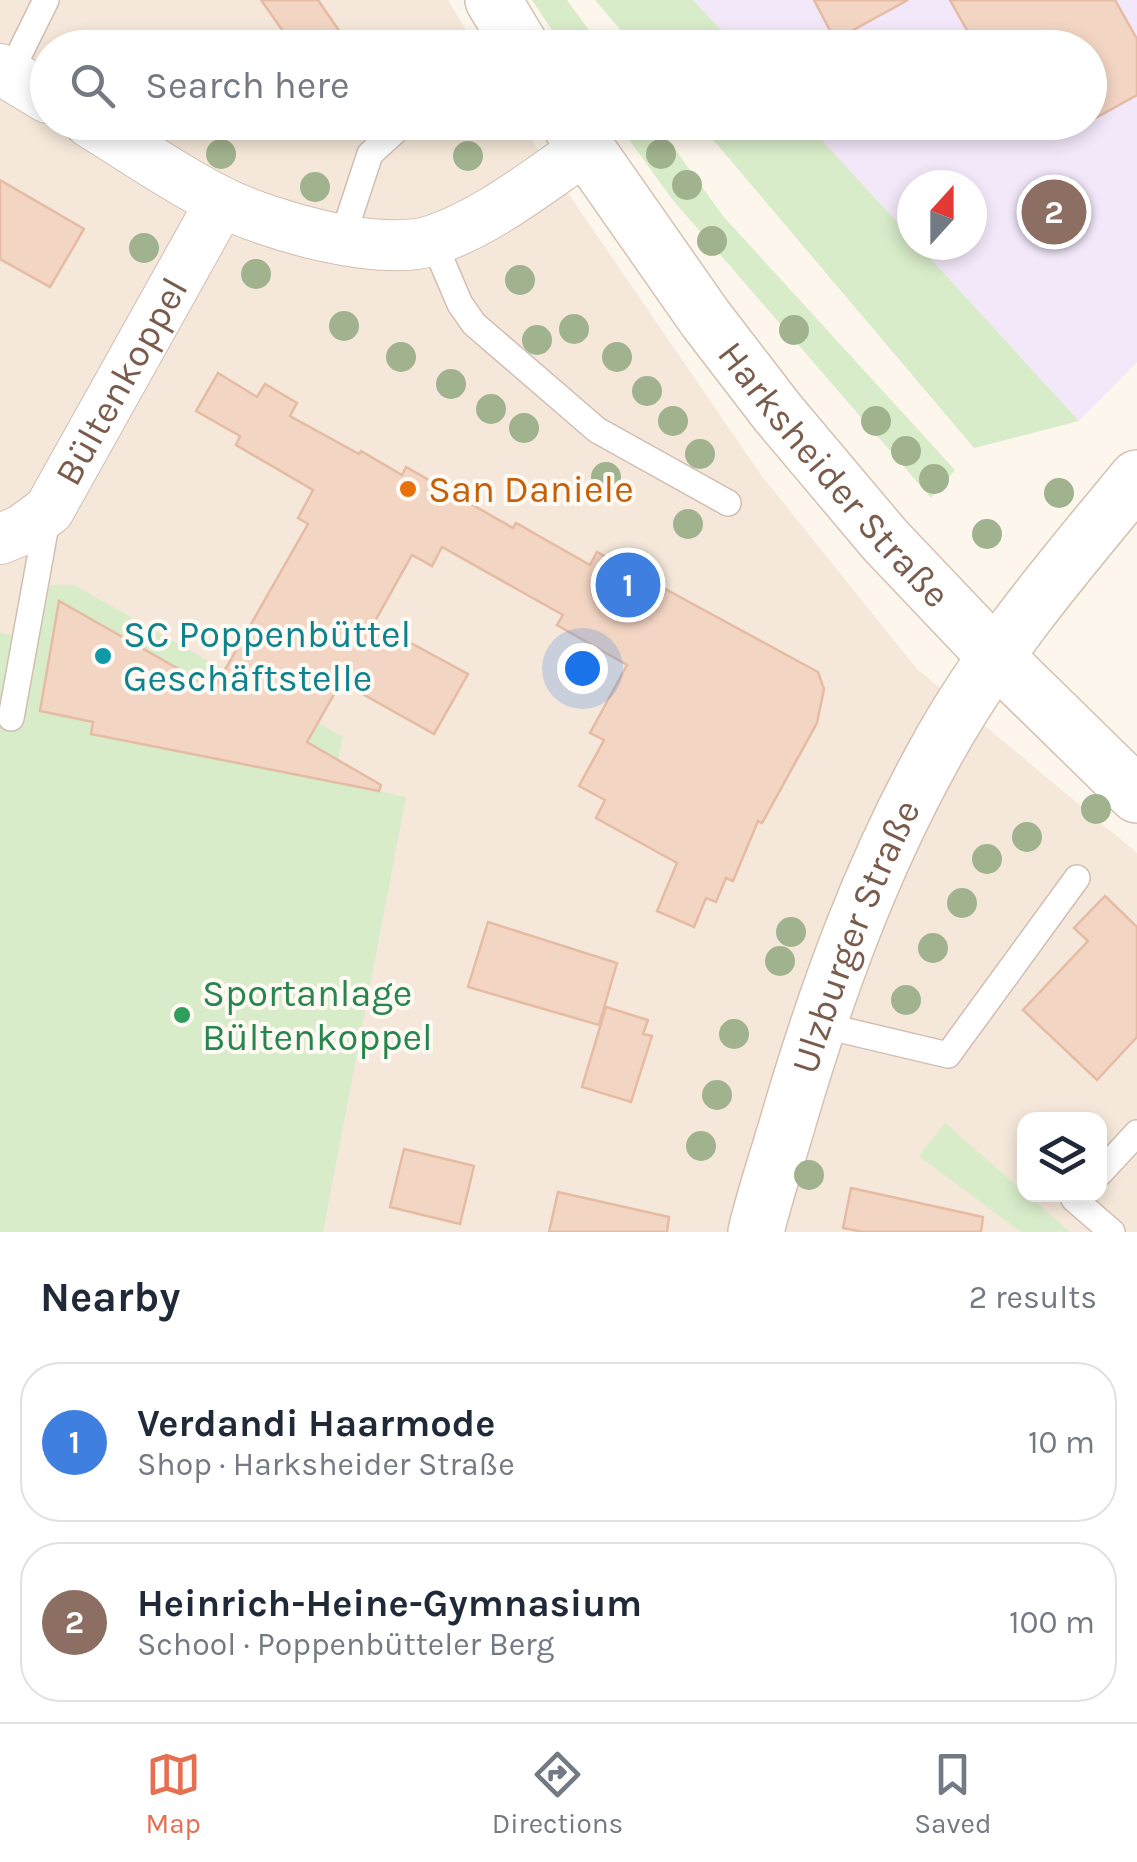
<!DOCTYPE html>
<meta charset="utf-8">
<style>
body{margin:0;font-family:Karla,sans-serif;background:#f6f6f7;color:#1f2937}
.controls{position:absolute;right:30px;bottom:30px;display:grid;overflow:hidden;border-radius:20px;box-shadow:0 5px 15px #0003}
.controls button{width:90px;height:90px;display:grid;place-items:center;padding:0;border:0;border-bottom:2px solid #e0e1e3;background:#fff;color:#1f2937;font:50px sans-serif}
.compass{position:absolute;left:897px;top:170px;width:90px;height:90px;border-radius:50%;background:#fff;box-shadow:0 5px 15px #0003;rotate:21deg}
.you{position:absolute;left:582px;top:668px;width:35px;height:35px;margin:-25px;border:8px solid #fff;border-radius:50%;background:#1a73e8;box-shadow:0 0 0 15px #1a73e833}
.badge{display:grid;place-items:center;width:65px;height:65px;border-radius:50%;background:#e76f51;color:#fff;font-size:32px;font-weight:700}
.pin{position:absolute;translate:-50% -50%;border:5px solid #fff;box-shadow:0 2px 10px #0006}
.list{margin:0;padding:0;list-style:none}
h2{display:flex;justify-content:space-between;align-items:center;height:130px;margin:0;padding:0 40px;font-size:42px}
h2 small{font-size:32px;font-weight:400;color:#747a83}
.list li{display:grid;grid-template-columns:65px 1fr auto;gap:30px;align-items:center;box-sizing:border-box;height:160px;margin:0 20px 20px;padding:0 20px;border:2px solid #e0e1e3;border-radius:40px}
.list b{display:block;font-size:38px;white-space:nowrap}
.list p{margin:0;font-size:32px;white-space:nowrap;color:#747a83}
.list em{font-size:32px;font-style:normal;color:#747a83}
.icon{flex:none;width:55px;height:55px;fill:none;stroke:currentColor;stroke-width:2;stroke-linecap:round;stroke-linejoin:round}
.map{position:relative;flex:none;width:1137px;height:1232px;overflow:hidden}
.search{position:absolute;background:#fff;box-shadow:0 5px 15px #0003;left:30px;right:30px;top:30px;height:110px;display:flex;align-items:center;gap:25px;box-sizing:border-box;padding:0 35px;border-radius:55px;color:#747a83;font-size:38px}
.sheet{height:490px;background:#fff}
nav{display:flex;justify-content:space-around;align-items:center;box-sizing:border-box;height:140px;border-top:2px solid #e0e1e3;background:#fff;font-size:28px;color:#747a83}
nav a{display:grid;justify-items:center;gap:5px}
nav .on{color:#e76f51}
.map>svg:first-child{display:block}
.residential{fill:#f5e8da;fill-rule:evenodd}
.education{fill:#f3e8fa}
.green{fill:#d8ecc9}
.building{fill:#f3d5c3;stroke:#e6bba3;stroke-width:2.5}
.lines{fill:none;stroke-linecap:round;stroke-linejoin:round}
.lane-casing{stroke:#d1beb0;stroke-width:28}
.street-casing{stroke:#d1beb0;stroke-width:52}
.secondary-casing{stroke:#d6c0b0;stroke-width:58}
.lane{stroke:#fff;stroke-width:25}
.street{stroke:#fff;stroke-width:50}
.secondary{stroke:#fff;stroke-width:55}
.tree{fill:#a0b28e}
.food-dot{fill:#e8710a;stroke:#fffaf3;stroke-width:4}
.culture-dot{fill:#0f9aa8;stroke:#fffaf3;stroke-width:4}
.leisure-dot{fill:#2e9e5b;stroke:#fffaf3;stroke-width:4}
.labels{text-anchor:middle;stroke-width:8;stroke-linejoin:round;paint-order:stroke}
.street-label{font-size:38px;fill:#7a5c4d;stroke:#fffaf3}
.food-label{font-size:38px;fill:#c56008;stroke:#fffaf3;text-anchor:start}
.culture-label{font-size:38px;fill:#0d838f;stroke:#fffaf3;text-anchor:start}
.leisure-label{font-size:38px;fill:#27864d;stroke:#fffaf3;text-anchor:start}
</style>
<div class="map">
<svg width="1137" height="1232" viewBox="0 0 1137 1232">
<rect width="100%" height="100%" fill="#fdf6ec"/>
<path class="residential" d="M0,0H448L476,47L48,48V122L520,123L761,475L917,669L1137,853V1232H0ZM1024,1120H1100V1194H1024Z"/>
<path class="education" d="M693,0H1137V362L1079,421L918,245H972V185H912V238L806,123L1090,122V48L737,47Z"/>
<g class="green">
<path d="M532,0H567L601,47H563Z"/>
<path d="M595,0H693L737,47H635Z"/>
<path d="M617,123H656L723,216L955,470L931,498L672,199Z"/>
<path d="M699,123H806L912,238V245H918L1079,421L974,448Z"/>
<path d="M50,585H74L343,737L333,782L406,797L323,1232H0V633L39,639Z"/>
<path d="M945,1123L1070,1232H1021L919,1156Z"/>
</g>
<g class="building">
<path d="M261,0H318L340,32L318,48H295Z"/>
<path d="M814,0H908L835,40Z"/>
<path d="M950,0H1115L1137,39V95L1090,121V48H977Z"/>
<path d="M0,180L84,229L50,287L0,259Z"/>
<path d="M218,373L257,397L265,384L297,403L290,416L359,454L361,451L402,475L406,467L513,528L516,523L590,565L597,552L818,672L824,689L817,723L762,823L758,821L733,881L726,878L716,902L706,898L694,927L657,911L677,863L596,818L605,800L579,786L604,740L590,733L627,665L557,625L563,615L442,547L432,566L412,555L374,623L468,674L434,734L341,682L307,742L381,785L379,791L91,734L93,722L40,711L59,601L214,689L308,524L298,518L313,490L236,445L240,436L196,411Z"/>
<path d="M1105,896L1137,927V1037L1097,1080L1023,1010L1088,941L1074,928Z"/>
<path d="M488,922L617,963L599,1025L468,987Z"/>
<path d="M606,1007L648,1020L643,1034L652,1036L631,1102L582,1087Z"/>
<path d="M404,1149L474,1166L460,1224L390,1207Z"/>
<path d="M851,1188L983,1217L981,1232H864L843,1228Z"/>
<path d="M558,1192L669,1217L667,1232H549Z"/>
</g>
<g class="lines">
<g class="lane-casing">
<g id="lane">
<path d="M9,75L46,0"/>
<path d="M342,239L370,154L405,122"/>
<path d="M433,241L460,304L474,324L597,430L728,503"/>
<path d="M11,718L48,514"/>
<path d="M817,1024L948,1055L1077,878"/>
<path d="M1100,1173L1137,1133"/>
<path d="M1079,1194L1074,1199L1112,1232"/>
</g>
</g>
<g class="street-casing">
<g id="street">
<path d="M0,69L48,98"/>
<path d="M89,122C132,148 175,179 220,201C270,226 381,258 434,240C489,221 537,182 584,150"/>
<path id="s1" d="M0,539L22,530L49,510L221,202"/>
</g>
</g>
<g class="secondary-casing">
<g id="secondary">
<path d="M493,0L522,48"/>
<path id="s2" d="M568,122L705,318L778,413L885,540L997,658L1137,795"/>
<path id="s3" d="M756,1232C765,1193 779,1154 790,1115C827,990 871,869 934,755C988,655 1065,565 1137,478"/>
</g>
</g>
<use href="#lane" class="lane"/>
<use href="#street" class="street"/>
<use href="#secondary" class="secondary"/>
</g>
<g class="tree">
<circle cx="221" cy="154" r="15"/>
<circle cx="661" cy="154" r="15"/>
<circle cx="468" cy="156" r="15"/>
<circle cx="687" cy="185" r="15"/>
<circle cx="315" cy="187" r="15"/>
<circle cx="712" cy="241" r="15"/>
<circle cx="144" cy="248" r="15"/>
<circle cx="256" cy="274" r="15"/>
<circle cx="520" cy="280" r="15"/>
<circle cx="344" cy="326" r="15"/>
<circle cx="574" cy="329" r="15"/>
<circle cx="794" cy="330" r="15"/>
<circle cx="537" cy="340" r="15"/>
<circle cx="401" cy="357" r="15"/>
<circle cx="617" cy="357" r="15"/>
<circle cx="451" cy="384" r="15"/>
<circle cx="647" cy="391" r="15"/>
<circle cx="491" cy="409" r="15"/>
<circle cx="673" cy="421" r="15"/>
<circle cx="876" cy="421" r="15"/>
<circle cx="524" cy="428" r="15"/>
<circle cx="906" cy="451" r="15"/>
<circle cx="700" cy="454" r="15"/>
<circle cx="606" cy="477" r="15"/>
<circle cx="934" cy="479" r="15"/>
<circle cx="1059" cy="493" r="15"/>
<circle cx="688" cy="524" r="15"/>
<circle cx="987" cy="534" r="15"/>
<circle cx="1096" cy="809" r="15"/>
<circle cx="1027" cy="837" r="15"/>
<circle cx="987" cy="859" r="15"/>
<circle cx="962" cy="903" r="15"/>
<circle cx="791" cy="932" r="15"/>
<circle cx="933" cy="948" r="15"/>
<circle cx="780" cy="961" r="15"/>
<circle cx="906" cy="1000" r="15"/>
<circle cx="734" cy="1034" r="15"/>
<circle cx="717" cy="1095" r="15"/>
<circle cx="701" cy="1146" r="15"/>
<circle cx="809" cy="1175" r="15"/>
</g>
<circle class="food-dot" cx="408" cy="489" r="10"/>
<circle class="culture-dot" cx="103" cy="656" r="10"/>
<circle class="leisure-dot" cx="182" cy="1015" r="10"/>
<g class="labels">
<g class="street-label">
<text dy="13" stroke="none"><textPath href="#s1" startOffset="205">Bültenkoppel</textPath></text>
<text dy="13" stroke="none"><textPath href="#s2" startOffset="442">Harksheider Straße</textPath></text>
<text dy="13" stroke="none"><textPath href="#s3" startOffset="312">Ulzburger Straße</textPath></text>
</g>
<g class="food-label">
<text x="428" y="502">San Daniele</text>
</g>
<g class="culture-label">
<text x="123" y="647">SC Poppenbüttel<tspan x="123" dy="44">Geschäftstelle</tspan></text>
</g>
<g class="leisure-label">
<text x="202" y="1006">Sportanlage<tspan x="202" dy="44">Bültenkoppel</tspan></text>
</g>
</g>
</svg>
<div class="controls">
<button><svg class="icon" aria-label="layers" viewBox="0 0 24 24"><path d="M12 4l9 5-9 5-9-5zM3 14l9 5 9-5"/></svg></button>
</div>
<svg class="compass" viewBox="-18 -18 36 36"><path d="M0-13l5 13h-10z" fill="#e53935"/><path d="M0 13l5-13h-10z" fill="#747a83"/></svg>
<div class="you"></div>
<div class="pin badge" style="left:628px;top:585px;background:#3f7fe0">1</div>
<div class="pin badge" style="left:1054px;top:212px;background:#8d6e63">2</div>
<div class="search"><svg class="icon" aria-label="search" viewBox="0 0 24 24"><circle cx="10" cy="10" r="6"/><path d="M15 15l6 6"/></svg>Search here</div>
</div>
<section class="sheet">
<h2>Nearby<small>2 results</small></h2>
<ul class="list">
<li><span class="badge" style="background:#3f7fe0">1</span><div><b>Verdandi Haarmode</b><p>Shop · Harksheider Straße</p></div><em>10 m</em></li>
<li><span class="badge" style="background:#8d6e63">2</span><div><b>Heinrich-Heine-Gymnasium</b><p>School · Poppenbütteler Berg</p></div><em>100 m</em></li>
</ul>
</section>
<nav>
<a class="on"><svg class="icon" aria-label="map" viewBox="0 0 24 24"><path d="M3 6l6-2 6 2 6-2v14l-6 2-6-2-6 2zM9 4v14M15 6v14"/></svg>Map</a>
<a><svg class="icon" aria-label="directions" viewBox="0 0 24 24"><path d="M12 3l9 9-9 9-9-9zM9 14v-3h6M13 9l2 2-2 2"/></svg>Directions</a>
<a><svg class="icon" aria-label="saved" viewBox="0 0 24 24"><path d="M7 4h10v16l-5-4-5 4z"/></svg>Saved</a>
</nav>
